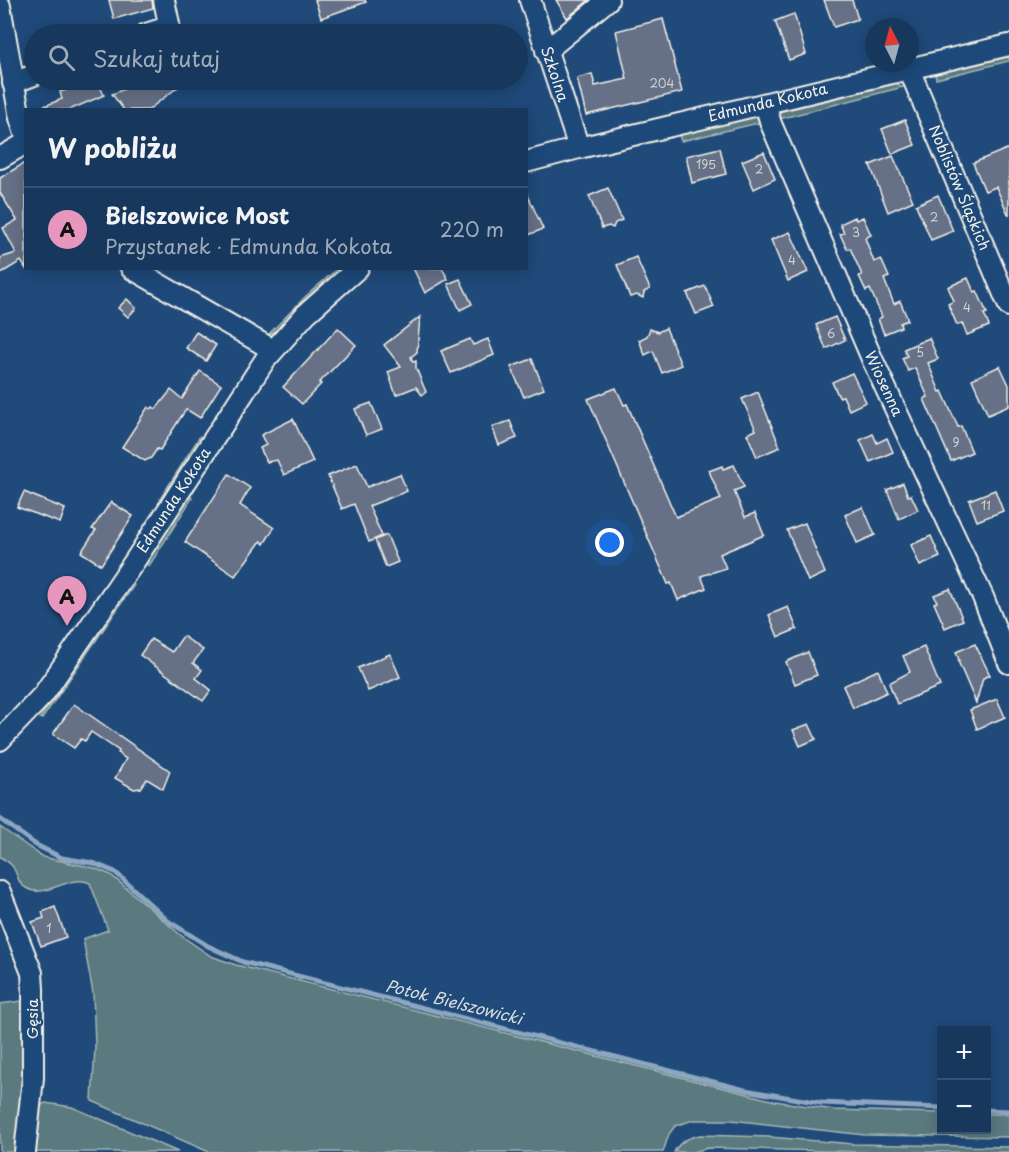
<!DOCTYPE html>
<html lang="pl">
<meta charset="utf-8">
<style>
body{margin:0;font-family:"Playpen Sans",sans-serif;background:#203f62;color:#f1f3f6}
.controls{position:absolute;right:18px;bottom:18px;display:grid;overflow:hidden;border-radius:0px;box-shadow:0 3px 15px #0003}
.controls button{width:54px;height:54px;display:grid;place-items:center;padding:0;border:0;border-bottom:2px solid #365272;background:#17385c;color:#f1f3f6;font:30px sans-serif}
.compass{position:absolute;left:865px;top:18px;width:54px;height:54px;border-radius:50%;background:#17385c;box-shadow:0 3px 15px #0003;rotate:354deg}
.you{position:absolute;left:610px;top:543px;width:21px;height:21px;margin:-15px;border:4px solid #fff;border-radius:50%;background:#1a73e8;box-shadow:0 0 0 9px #1a73e833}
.badge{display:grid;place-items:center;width:39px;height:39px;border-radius:50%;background:#e797bd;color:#111;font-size:20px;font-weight:700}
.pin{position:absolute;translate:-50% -50px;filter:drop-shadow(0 2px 3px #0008)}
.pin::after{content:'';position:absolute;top:32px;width:21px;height:18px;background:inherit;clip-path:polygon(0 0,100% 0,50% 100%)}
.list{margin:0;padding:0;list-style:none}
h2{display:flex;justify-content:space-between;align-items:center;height:78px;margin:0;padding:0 24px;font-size:26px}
h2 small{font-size:20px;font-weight:400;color:#9eacbb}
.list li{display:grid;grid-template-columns:39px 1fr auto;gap:18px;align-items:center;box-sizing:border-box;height:84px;padding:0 24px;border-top:2px solid #365272}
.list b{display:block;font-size:22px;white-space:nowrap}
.list p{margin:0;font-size:20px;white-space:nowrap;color:#9eacbb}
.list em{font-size:20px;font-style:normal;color:#9eacbb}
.icon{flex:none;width:33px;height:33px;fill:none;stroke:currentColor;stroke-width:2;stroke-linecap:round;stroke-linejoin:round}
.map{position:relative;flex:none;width:1009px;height:1152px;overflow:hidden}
.search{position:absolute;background:#17385c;box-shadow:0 3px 15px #0003;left:24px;top:24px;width:504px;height:66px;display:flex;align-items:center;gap:15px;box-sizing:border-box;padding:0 21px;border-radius:33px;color:#9eacbb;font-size:22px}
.panel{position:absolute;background:#17385c;box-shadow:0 3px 15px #0003;left:24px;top:108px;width:504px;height:162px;border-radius:0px}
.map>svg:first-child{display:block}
.green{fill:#5a7a7f;stroke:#a7b6b4;stroke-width:1.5}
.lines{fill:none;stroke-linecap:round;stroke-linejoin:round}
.stream{stroke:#8ea7c0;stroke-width:5}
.building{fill:#667086;stroke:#f4f1e8;stroke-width:1.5}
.minor-casing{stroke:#f4f1e8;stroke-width:24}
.minor{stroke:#1f4a7a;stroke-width:20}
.labels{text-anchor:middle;stroke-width:4.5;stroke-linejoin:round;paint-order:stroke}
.number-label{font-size:12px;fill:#d0d1d0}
.street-label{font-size:15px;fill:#f4f1e8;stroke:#1f4a7a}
.water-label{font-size:16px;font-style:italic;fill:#dadfde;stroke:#1f4a7a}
</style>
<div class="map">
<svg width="1009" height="1152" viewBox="0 0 1009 1152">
<rect width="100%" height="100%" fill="#1f4a7a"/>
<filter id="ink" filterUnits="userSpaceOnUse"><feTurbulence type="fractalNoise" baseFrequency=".0167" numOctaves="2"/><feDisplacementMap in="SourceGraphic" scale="12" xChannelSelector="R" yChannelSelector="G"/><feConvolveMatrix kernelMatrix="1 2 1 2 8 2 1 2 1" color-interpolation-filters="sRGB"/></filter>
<g filter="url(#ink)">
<g class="green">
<path d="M1009,56V61L936,79L935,74Z"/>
<path d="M895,83L903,87L775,120L773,112Z"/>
<path d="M761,115L763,122L681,141L679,135Z"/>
<path d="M337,269H343L308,299L279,330L268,335L306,296Z"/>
<path d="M200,436L203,439L166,500L160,499Z"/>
<path d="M189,495L192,498L149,566L145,563Z"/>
<path d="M132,583L134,585L42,719L40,718Z"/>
<path d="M0,827L43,857L94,868L111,875L183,937L211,956L236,965L775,1101L834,1110L941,1113L942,1130H986L987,1114H1009V1137L865,1135L731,1120H693L675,1126L669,1134L663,1152H299L282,1150L274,1152H209L92,1101L95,1046L93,993L83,939L108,930L90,883C69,873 46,900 26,888C18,884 18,876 14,869C12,863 5,860 0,857Z"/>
<path d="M29,1000L22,1114L18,1120L17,1152H0V1004Z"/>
<path d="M45,1103L72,1107L178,1152H31L39,1107Z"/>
<path d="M700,1135L769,1137L854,1144L1009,1147V1152H866L708,1148L693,1152H674C680,1141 688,1138 700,1135Z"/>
</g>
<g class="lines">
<g class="stream">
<path d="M0,819L36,845L62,858L93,863L115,872L168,921L208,946L243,962L745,1090L821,1103L942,1108"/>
<path d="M986,1110L1009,1111"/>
</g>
</g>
<g class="building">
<path d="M109,0H152L153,8L114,19Z"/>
<path d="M315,0H365L366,2L321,18Z"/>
<path d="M556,0H589L567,18Z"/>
<path d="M824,0H852L858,19L834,27Z"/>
<path d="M794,14L806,54L789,60L775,21Z"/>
<path d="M663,19L682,92L586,115L577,78L592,74L595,86L627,79L616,31Z"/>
<path d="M97,80L104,95L69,110L37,109L62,99L60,92Z"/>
<path d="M128,80H187L148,110H124L112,94L132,86Z"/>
<path d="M905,120L915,145L892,154L882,129Z"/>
<path d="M720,148L726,174L692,183L686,156Z"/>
<path d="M1009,148V216L996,187L985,191L973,163Z"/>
<path d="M764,152L775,179L754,189L742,161Z"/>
<path d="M893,156L913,201L888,212L870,165Z"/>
<path d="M26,162V269L21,261L0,274V258L16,253L3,228L17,220L0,193V178Z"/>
<path d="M608,188L622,220L615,223L613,228L609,226L602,228L589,196Z"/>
<path d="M526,191L543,229L526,236Z"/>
<path d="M938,195L953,231L931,240L916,205Z"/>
<path d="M855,217L856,220L863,217L871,235L865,238L874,262L881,259L889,277L884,279L894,304L900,301L908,320L900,323L901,327L884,334L878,319L882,317L870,289L866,291L859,276L862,275L850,248L847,249L840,234L844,233L840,224Z"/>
<path d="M790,232L808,272L788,281L771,240Z"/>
<path d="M636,257L650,289L644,292L643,298L637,295L630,297L617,265Z"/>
<path d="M413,268H442L448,279L425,293Z"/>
<path d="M968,278L974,292L977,291L987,313L984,314L989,326L967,335L962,323L957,325L948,304L954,301L948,287Z"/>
<path d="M460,279L472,304L460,310L448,284Z"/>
<path d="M705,286L714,307L696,314L687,293Z"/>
<path d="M127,299L136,308L128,317L118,308Z"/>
<path d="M420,317L417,352L411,357L413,362L416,361V368L426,392L422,395L416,387L396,395L388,372L401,367L384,345Z"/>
<path d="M835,317L845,340L826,349L816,325Z"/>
<path d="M338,328L356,345L319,383L321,384L302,404L283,387Z"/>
<path d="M666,328L681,365L662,373L653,351L645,355L639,340L647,336L650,329L658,332Z"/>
<path d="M196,332L216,345L206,361L186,348Z"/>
<path d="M929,338L938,359L928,363L940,392L942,391L958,427L961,426L972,452L951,461L924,399L928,397L915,368L908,371L902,358L907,356L904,349Z"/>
<path d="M470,339L473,345L488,339L494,355L451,373L441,351Z"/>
<path d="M532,359L544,389L524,397L511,367Z"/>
<path d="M1000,366L1009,385V406L988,415L972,379Z"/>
<path d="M200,371L221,385L200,418L186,409L160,450L157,449L151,458L145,461L122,447L148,407L151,409L153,407L156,409L171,390L182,399Z"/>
<path d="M852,373L866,402L849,410L843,396L839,397L832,382Z"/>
<path d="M616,388L624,405L627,404L676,517L721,499L709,471L722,466L723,469L734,465L744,487L734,491L745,517L755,513L764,535L720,554L726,568L701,576L706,588L678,600L671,583L668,584L588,399Z"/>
<path d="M758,392L780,447L757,457L747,434L756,430L742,399Z"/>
<path d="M371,403L382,429L366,435L355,409Z"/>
<path d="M293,419L313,462L284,475L277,460L267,462L260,448L266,445L261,435Z"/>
<path d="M510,421L517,438L499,445L492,427Z"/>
<path d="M873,434L877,443L887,438L893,452L870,462L860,440Z"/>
<path d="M357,464L367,487L400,474L407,491L369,506L382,536L369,542L354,504L342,509L328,476Z"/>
<path d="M229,474L250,488L240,505L274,528L264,544L261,541L235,576L185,542Z"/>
<path d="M903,483L908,496L911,495L918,510L899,519L887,490Z"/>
<path d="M995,490L1003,511L977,521L969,500Z"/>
<path d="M24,492L65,509L60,523L17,507Z"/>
<path d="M111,502L133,516L101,565L81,552L96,530L92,529Z"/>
<path d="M863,507L875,535L857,543L845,515Z"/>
<path d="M805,523L825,573L808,581L787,530Z"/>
<path d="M387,535L398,562L386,567L375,540Z"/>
<path d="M931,536L940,557L920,566L911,545Z"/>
<path d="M950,589L963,620L945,628L934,603L937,602L934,595Z"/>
<path d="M788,607L797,629L778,637L769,615Z"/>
<path d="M183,636L203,650L193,663L202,670L196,678L211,690L203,701L140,655L151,639L172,652Z"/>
<path d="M975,644L990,675L983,678L976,703L958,661L959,660L956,652Z"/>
<path d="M924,647L940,686L897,704L889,683L910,672L903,656Z"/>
<path d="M808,652L817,675L795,684L786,662Z"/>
<path d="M390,654L400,677L368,691L358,668Z"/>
<path d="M878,670L887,692L853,708L843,686Z"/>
<path d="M997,699L1005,717L977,729L970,710Z"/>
<path d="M74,704L170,771L163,789L147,779L141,788L134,789L115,778L126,759L118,753L119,751L91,732L85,741L81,739L74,748L53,734Z"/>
<path d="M809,724L816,739L800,746L793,730Z"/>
<path d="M55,907L66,937L41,946L32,922L44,918L42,912Z"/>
</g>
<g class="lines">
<g class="minor-casing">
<g id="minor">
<path id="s1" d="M530,0L579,148"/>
<path d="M0,6L20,118L26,137"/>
<path d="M146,34L165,28L169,24L164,0"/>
<path d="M546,51L608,0"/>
<path id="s2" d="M909,69L1009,306"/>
<path d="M13,83L34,75"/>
<path id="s3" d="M765,104L771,124L873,361L983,597L1009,663"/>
<path d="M0,158L26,143"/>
<path id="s4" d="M526,162L579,148L1009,45"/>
<path d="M131,268L273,350"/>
<path id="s5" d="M0,740L43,695L134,562L265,360L306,314L358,268"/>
<path d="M0,892L32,973L33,989V1078L25,1152"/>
</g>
</g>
<use href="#minor" class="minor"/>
</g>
</g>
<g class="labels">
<g class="number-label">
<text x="662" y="88">204</text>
<text x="706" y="169">195</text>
<text x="759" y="174">2</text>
<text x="934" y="222">2</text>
<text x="856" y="237">3</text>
<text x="792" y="265">4</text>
<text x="967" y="312">4</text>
<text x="831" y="338">6</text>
<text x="920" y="357">5</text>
<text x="956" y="447">9</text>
<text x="986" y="510">11</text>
<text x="49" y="933">1</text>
</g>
<g class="street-label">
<text dy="5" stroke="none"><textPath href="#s1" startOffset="78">Szkolna</textPath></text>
<text dy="5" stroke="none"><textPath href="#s4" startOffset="249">Edmunda Kokota</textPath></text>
<text dy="5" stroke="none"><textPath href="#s2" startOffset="129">Noblistów Śląskich</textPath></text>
<text dy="5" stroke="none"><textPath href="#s3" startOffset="304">Wiosenna</textPath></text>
<text dy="5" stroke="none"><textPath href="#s5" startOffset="297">Edmunda Kokota</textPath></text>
<text transform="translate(33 1019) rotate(-90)" y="5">Gęsia</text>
</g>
<g class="water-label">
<text transform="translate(454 1002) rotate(14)" y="6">Potok Bielszowicki</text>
</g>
</g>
</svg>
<div class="controls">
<button>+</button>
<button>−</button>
</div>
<svg class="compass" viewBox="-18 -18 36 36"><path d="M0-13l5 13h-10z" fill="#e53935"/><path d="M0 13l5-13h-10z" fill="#9eacbb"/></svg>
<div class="you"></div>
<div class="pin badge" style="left:67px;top:626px">A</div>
<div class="search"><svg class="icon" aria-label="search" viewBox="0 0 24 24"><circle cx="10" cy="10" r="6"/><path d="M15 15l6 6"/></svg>Szukaj tutaj</div>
<section class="panel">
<h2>W pobliżu<small></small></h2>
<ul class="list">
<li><span class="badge">A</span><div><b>Bielszowice Most</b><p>Przystanek · Edmunda Kokota</p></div><em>220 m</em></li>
</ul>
</section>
</div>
